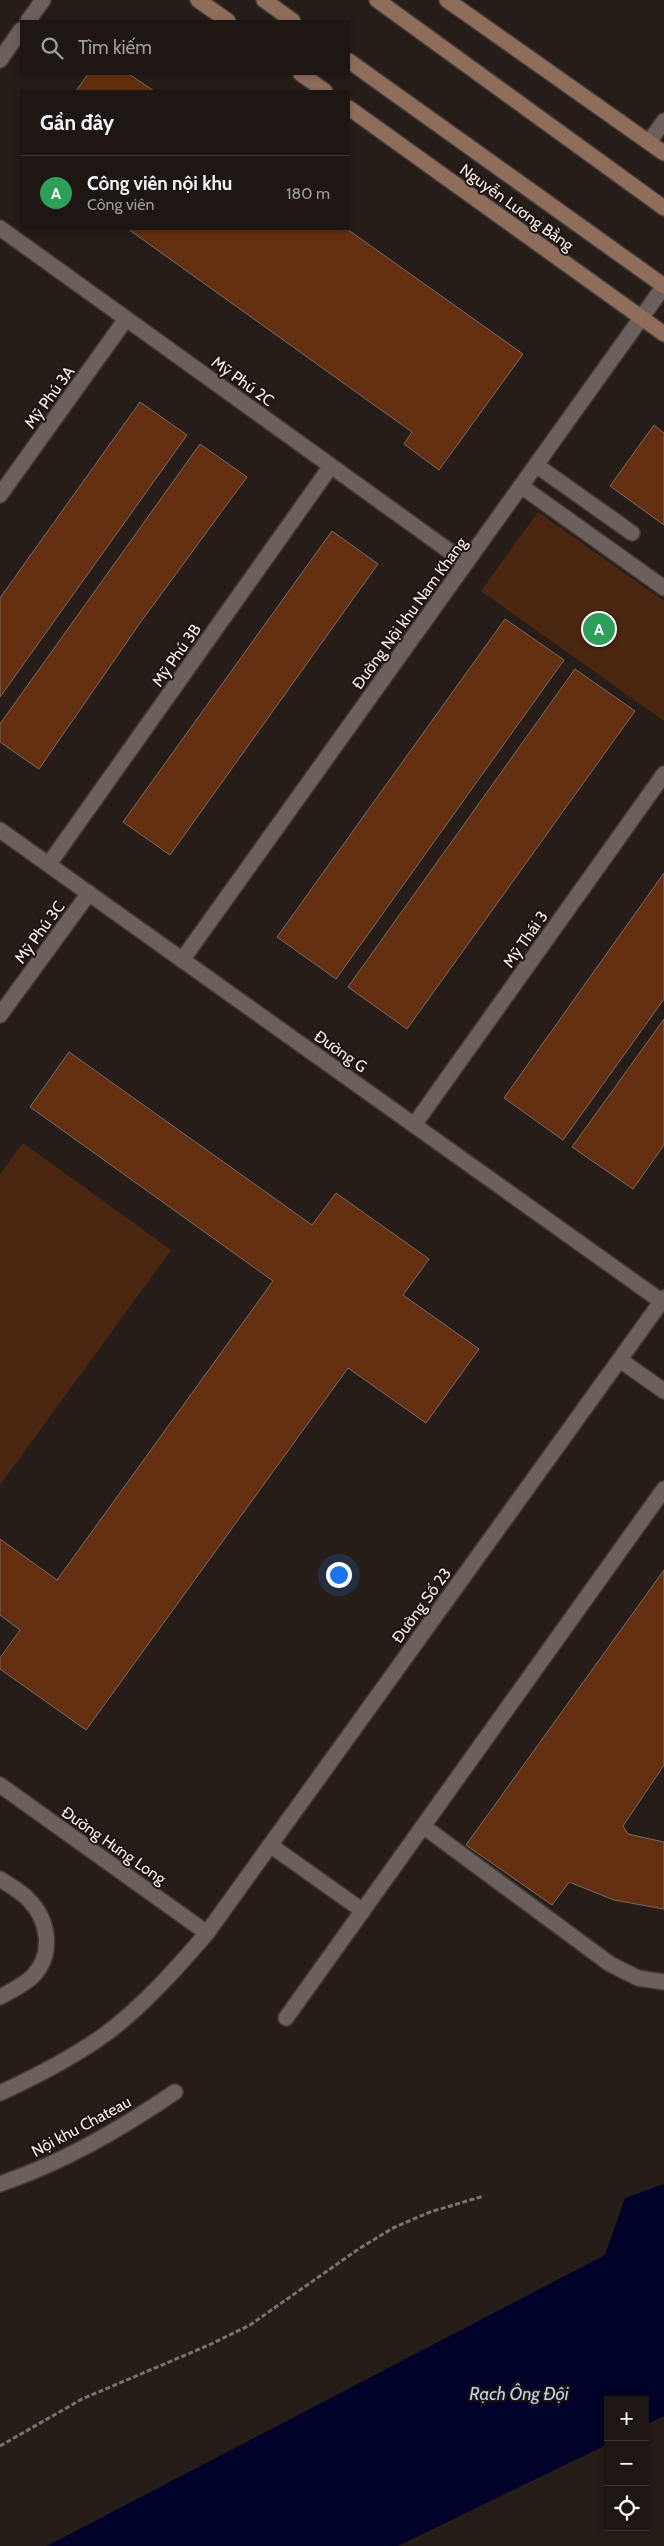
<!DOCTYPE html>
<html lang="vi">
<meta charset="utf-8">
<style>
body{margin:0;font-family:Cabin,sans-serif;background:#2a2320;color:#f1f3f6}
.controls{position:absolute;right:15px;bottom:15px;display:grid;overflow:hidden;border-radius:0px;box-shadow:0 2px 8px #0003}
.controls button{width:45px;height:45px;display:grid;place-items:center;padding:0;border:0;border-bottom:1px solid #3b3532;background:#1d1612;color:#f1f3f6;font:25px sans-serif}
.you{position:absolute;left:338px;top:1574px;width:18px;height:18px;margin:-12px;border:4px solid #fff;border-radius:50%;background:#1a73e8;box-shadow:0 0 0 8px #1a73e833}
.badge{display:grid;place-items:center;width:32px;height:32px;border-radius:50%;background:#90b8fd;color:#fff;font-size:16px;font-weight:700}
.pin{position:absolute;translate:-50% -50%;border:2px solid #fff;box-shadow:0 1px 5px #0006}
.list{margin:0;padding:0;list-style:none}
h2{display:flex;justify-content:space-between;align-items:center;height:65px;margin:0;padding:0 20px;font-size:21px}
h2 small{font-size:16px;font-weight:400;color:#a09f9f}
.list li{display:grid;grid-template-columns:32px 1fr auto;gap:15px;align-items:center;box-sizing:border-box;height:75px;padding:0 20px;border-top:1px solid #3b3532}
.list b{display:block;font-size:19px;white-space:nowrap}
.list p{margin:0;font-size:16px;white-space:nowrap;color:#a09f9f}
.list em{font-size:16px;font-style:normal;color:#a09f9f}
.icon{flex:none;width:28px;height:28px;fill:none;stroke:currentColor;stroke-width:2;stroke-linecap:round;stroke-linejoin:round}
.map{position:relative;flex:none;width:664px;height:2546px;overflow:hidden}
.search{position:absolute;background:#1d1612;box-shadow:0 2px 8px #0003;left:20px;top:20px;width:330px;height:55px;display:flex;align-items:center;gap:12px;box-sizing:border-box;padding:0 18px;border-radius:0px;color:#a09f9f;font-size:19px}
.panel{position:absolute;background:#1d1612;box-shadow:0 2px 8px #0003;left:20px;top:90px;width:330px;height:140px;border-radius:0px}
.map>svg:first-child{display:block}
.green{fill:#4b2712}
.water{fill:#00022a}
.building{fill:#632f10;stroke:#786b65}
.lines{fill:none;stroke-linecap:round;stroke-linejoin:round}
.service-casing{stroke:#423936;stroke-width:18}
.minor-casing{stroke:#423936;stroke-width:18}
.tertiary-casing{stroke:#423936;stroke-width:18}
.secondary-casing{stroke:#423936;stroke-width:18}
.path{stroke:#7b726e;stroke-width:3;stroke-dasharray:5 2.5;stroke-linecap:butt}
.service{stroke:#6c605a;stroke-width:15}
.minor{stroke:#6c605a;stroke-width:15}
.tertiary{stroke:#6c605a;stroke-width:15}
.secondary{stroke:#8f6d5b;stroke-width:15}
.labels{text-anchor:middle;stroke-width:4;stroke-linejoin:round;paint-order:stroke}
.street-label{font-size:16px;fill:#f3ece8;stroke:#1e140f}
.water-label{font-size:18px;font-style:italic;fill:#c1d3f1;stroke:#1e140f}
</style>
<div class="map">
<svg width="664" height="2546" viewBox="0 0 664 2546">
<rect width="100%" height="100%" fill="#271d18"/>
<g class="green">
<path d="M538,512L664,601V721L481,591Z"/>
<path d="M23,1143L171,1250L0,1485V1174Z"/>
</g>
<path class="water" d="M664,2184V2416L645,2425V2400H608V2444L398,2546H47L605,2255L625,2198Z"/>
<g class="building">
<path d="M88,74H129L154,91H76Z"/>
<path d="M128,229H347L523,354L439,470L404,444L412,432Z"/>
<path d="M140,402L187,435L0,697V598Z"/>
<path d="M654,425L664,433V525L610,486Z"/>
<path d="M200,444L247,477L140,623L39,769L0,742V724Z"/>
<path d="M332,531L378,564L170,855L123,822Z"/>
<path d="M505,619L564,660L336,979L277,937Z"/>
<path d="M575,669L635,711L407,1029L348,987Z"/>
<path d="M664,873V999L563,1140L504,1098Z"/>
<path d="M664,1019V1145L633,1189L572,1147Z"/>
<path d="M69,1052L312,1225L336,1193L429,1259L403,1295L479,1349L426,1423L348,1368L86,1730L0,1669V1658L20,1630L0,1615V1539L57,1580L273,1281L30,1107Z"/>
<path d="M664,1570V1765L623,1826L628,1834L664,1842V1909L614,1900L569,1882L552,1905L466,1845Z"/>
</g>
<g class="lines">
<g class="service-casing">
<g id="service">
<path d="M536,465L632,533"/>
<path d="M521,486L664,588"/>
<path d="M620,1360L664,1391"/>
<path d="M423,1826L610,1964L638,1978L664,1982"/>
<path d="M270,1845L363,1911"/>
<path d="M0,1879C9,1885 20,1891 28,1899C49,1920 54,1954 33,1976C24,1985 11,1991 0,1997"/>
<path d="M286,2018L664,1489"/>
<path d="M0,2184C64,2162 119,2130 175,2092"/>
</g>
</g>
<g class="minor-casing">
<g id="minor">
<path d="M28,21L43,0"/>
<path d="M0,60L21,30"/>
<path d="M649,142L664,121"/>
<path d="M0,228L466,563"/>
<path d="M0,495L126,319"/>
<path d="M0,830L661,1301"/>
<path d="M49,864L331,466"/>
<path d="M182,960L664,286"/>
<path d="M0,1015L89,893"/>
<path d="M414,1125L664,774"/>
<path d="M0,2093C37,2076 74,2057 107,2033C145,2004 176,1969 207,1933"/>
</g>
</g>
<g class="tertiary-casing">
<path id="tertiary" d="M0,1785L207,1933L664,1298"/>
</g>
<g class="secondary-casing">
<g id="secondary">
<path d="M198,0L228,21"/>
<path d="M264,0L293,21"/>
<path d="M377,0L664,208"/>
<path d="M447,0L664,153"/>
<path d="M349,61L664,286"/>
<path d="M301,74L325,91"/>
<path d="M349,108L664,334"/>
</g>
</g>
<path class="path" d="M0,2446L82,2399L209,2345L250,2325L360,2248L393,2228L430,2212L484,2196"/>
<use href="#service" class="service"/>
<use href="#minor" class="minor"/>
<use href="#tertiary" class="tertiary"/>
<use href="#secondary" class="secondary"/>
</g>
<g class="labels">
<g class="street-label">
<text transform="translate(517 207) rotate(36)" y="6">Nguyễn Lương Bằng</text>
<text transform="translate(243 381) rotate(36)" y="6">Mỹ Phú 2C</text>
<text transform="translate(49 397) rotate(-54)" y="6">Mỹ Phú 3A</text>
<text transform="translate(409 613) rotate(-54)" y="6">Đường Nội khu Nam Khang</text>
<text transform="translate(176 655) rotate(-55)" y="6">Mỹ Phú 3B</text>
<text transform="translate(39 932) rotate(-54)" y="6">Mỹ Phú 3C</text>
<text transform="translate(525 939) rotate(-55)" y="6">Mỹ Thái 3</text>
<text transform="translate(341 1051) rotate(35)" y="6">Đường G</text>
<text transform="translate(421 1605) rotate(-54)" y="6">Đường Số 23</text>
<text transform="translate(114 1845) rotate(35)" y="6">Đường Hưng Long</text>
<text transform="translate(81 2126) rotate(-28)" y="6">Nội khu Chateau</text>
</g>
<g class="water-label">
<text x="519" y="2400">Rạch Ông Đội</text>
</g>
</g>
</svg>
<div class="controls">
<button>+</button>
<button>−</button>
<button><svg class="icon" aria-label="locate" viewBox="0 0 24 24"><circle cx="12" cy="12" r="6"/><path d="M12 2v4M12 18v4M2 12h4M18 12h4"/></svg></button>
</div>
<div class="you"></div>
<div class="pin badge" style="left:599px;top:629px;background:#2e9e5b">A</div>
<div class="search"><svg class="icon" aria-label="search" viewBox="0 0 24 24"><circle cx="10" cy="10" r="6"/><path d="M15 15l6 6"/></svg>Tìm kiếm</div>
<section class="panel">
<h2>Gần đây<small></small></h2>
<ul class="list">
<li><span class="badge" style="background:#2e9e5b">A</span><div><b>Công viên nội khu</b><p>Công viên</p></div><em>180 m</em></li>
</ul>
</section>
</div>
